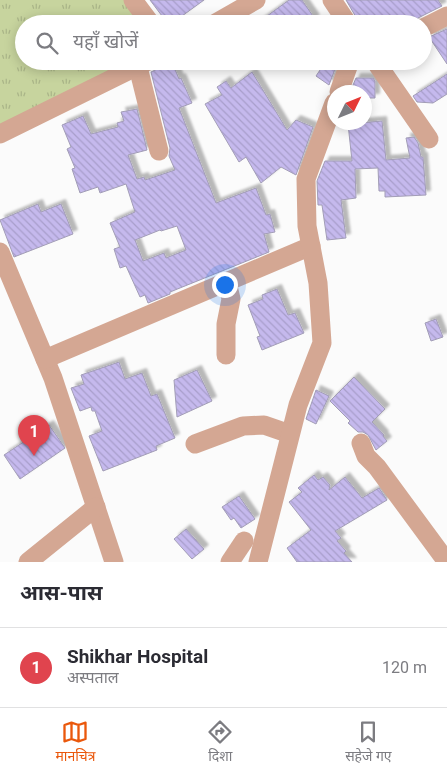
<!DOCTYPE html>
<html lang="hi">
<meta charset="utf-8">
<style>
body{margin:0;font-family:Roboto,"Noto Sans Devanagari",sans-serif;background:#f7f7f7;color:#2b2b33}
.compass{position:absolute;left:327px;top:85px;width:45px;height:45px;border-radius:50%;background:#fff;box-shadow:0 2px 12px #0003;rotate:47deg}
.you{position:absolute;left:224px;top:284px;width:18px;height:18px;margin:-12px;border:4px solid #fff;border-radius:50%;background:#1a73e8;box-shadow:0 0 0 8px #1a73e833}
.badge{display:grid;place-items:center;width:32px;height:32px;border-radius:50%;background:#ea580c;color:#fff;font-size:16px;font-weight:700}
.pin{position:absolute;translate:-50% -41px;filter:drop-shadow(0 1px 2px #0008)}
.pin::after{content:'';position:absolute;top:26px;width:18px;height:15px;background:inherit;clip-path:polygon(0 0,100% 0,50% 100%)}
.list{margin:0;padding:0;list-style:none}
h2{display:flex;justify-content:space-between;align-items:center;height:65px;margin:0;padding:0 20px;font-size:21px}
h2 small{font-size:16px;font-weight:400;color:#7c7c81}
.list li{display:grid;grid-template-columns:32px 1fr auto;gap:15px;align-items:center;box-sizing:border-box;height:80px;padding:0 20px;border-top:1px solid #e1e1e2}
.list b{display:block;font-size:19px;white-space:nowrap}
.list p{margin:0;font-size:16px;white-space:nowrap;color:#7c7c81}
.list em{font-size:16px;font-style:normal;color:#7c7c81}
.icon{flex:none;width:28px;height:28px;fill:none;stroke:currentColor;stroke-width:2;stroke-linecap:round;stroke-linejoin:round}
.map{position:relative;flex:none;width:447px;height:562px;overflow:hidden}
.search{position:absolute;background:#fff;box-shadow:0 2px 12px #0003;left:15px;right:15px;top:15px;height:55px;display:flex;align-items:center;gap:12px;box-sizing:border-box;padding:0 18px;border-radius:28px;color:#7c7c81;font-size:19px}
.sheet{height:145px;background:#fff}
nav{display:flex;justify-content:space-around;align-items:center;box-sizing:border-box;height:70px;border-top:1px solid #e1e1e2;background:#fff;font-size:14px;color:#7c7c81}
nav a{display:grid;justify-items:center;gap:2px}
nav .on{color:#ea580c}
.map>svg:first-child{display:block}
.park{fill:url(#park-tufts)}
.building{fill:url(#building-back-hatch);stroke:#a29db6;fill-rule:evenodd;filter:url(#shadow)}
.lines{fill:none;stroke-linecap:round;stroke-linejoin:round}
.minor{stroke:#d4a793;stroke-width:19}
</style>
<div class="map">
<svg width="447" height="562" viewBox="0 0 447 562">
<defs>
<pattern id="park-tufts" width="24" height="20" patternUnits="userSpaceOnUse" patternTransform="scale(1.25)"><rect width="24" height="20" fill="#c7d49e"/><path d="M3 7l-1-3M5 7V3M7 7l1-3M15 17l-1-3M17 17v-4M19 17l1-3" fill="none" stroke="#aab588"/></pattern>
<pattern id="building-back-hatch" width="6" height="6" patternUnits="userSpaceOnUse" patternTransform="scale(1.25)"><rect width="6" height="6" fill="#c5b9ed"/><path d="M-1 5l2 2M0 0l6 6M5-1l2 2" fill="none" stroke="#a89ecb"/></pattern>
<filter id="shadow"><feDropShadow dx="4.5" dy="-4.5" stdDeviation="1" flood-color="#0004"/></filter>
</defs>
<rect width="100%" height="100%" fill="#fbfbfb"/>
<path class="park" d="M0,0H133L151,24H24V61H144L0,133Z"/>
<g class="building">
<path d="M150,0H204L171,24H168Z"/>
<path d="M289,0H302L315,19L308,24H256Z"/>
<path d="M346,0H438L442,6L418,18L413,24H360Z"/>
<path d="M447,29V64L429,37Z"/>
<path d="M326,61H338L329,85L316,76Z"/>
<path d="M172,62L179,79L181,78L192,103L179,108L216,203L256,188L266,215L270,214L275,232L264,234L269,252L170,292V294L148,303L145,295L140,297L126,266L120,268L114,249L120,247L110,223L135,212L126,184L100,193L98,187L80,193L72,169L75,168L67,149L71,147L62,125L83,116L91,134L118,127L117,123L124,121L121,112L137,109L147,150L128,155L137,179L144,177L145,180L175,170L169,156L170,148L151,72ZM177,226L186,250L166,258L164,253L143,261L135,240L160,230L161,231Z"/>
<path d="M252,72L287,130L296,120L313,127L296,175L281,167L261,183L246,157L239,162L205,104L222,95L217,87L226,81L231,88Z"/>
<path d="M447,74V94L433,103L417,102L413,96Z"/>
<path d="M356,78H373L375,81V98H364V92H353V85Z"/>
<path d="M382,121L386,160L410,158L406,138L414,137L418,143L421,157H423L426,195L385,197V191H379L378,168L355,169L356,198L341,200L346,238L327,240L322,205H318L317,181L325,161H352L348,124Z"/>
<path d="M38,204L41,212L61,204L73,234L14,257L0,220Z"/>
<path d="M277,289L288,315L295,313L304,333L262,350L257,337L260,336L248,305L263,299L262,295Z"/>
<path d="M436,319L443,337L431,341L425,323Z"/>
<path d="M119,362L125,379L142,373L151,396L157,394L175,438L156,446L157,450L103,471L89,436L102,431L95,411H92L91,407L80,411L71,388L84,384L81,375Z"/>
<path d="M197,370L212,401L177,417L174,380Z"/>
<path d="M354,377L385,409L372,422L384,435L383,436L387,441L376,450L368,435L363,432H358L348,423L350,421L330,401Z"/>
<path d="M316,390L329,396L316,424L306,419Z"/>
<path d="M49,425L65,448L20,479L4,455Z"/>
<path d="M314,475L318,480L323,477L330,485L329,490L345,477L362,498L379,488L387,500L335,531L341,538L337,541L346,551L344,553L352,562H297L287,548L311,530L289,502L302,492L298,488Z"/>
<path d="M239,496L255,519L241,528L234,518L231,520L222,507Z"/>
<path d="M186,529L204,549L192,559L174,539Z"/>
</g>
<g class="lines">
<g class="minor">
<path d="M133,0L151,24"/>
<path d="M332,0L348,24"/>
<path d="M214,24L256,0"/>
<path d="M423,28L447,16"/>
<path d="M375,61L429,139"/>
<path d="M138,67L159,151"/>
<path d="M339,92L350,61"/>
<path d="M0,134L148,61"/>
<path d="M0,252L53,378L114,562"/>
<path d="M226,355V324L231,299L227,282"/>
<path d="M45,359L311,246"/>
<path d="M361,443L366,456L377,467L447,562"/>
<path d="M195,444L243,426L264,425L290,434"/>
<path d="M28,562L96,507"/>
<path d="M230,562L244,541"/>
<path d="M258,562L298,405L322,343L318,283L307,226L306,179L334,103"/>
</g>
</g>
</svg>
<svg class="compass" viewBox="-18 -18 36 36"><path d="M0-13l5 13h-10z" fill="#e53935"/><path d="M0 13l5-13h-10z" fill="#7c7c81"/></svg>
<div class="you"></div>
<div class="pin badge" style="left:34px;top:456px;background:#e0444e">1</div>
<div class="search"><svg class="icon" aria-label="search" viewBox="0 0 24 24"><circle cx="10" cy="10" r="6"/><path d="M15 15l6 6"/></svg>यहाँ खोजें</div>
</div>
<section class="sheet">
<h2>आस-पास<small></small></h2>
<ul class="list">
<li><span class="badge" style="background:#e0444e">1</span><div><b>Shikhar Hospital</b><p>अस्पताल</p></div><em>120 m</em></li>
</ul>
</section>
<nav>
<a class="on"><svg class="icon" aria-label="map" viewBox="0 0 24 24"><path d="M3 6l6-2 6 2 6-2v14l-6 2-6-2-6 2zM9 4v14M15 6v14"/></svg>मानचित्र</a>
<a><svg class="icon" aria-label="directions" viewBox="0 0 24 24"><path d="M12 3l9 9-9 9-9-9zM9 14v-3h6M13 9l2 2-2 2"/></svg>दिशा</a>
<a><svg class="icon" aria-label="saved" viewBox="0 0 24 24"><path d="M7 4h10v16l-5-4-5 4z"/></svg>सहेजे गए</a>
</nav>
